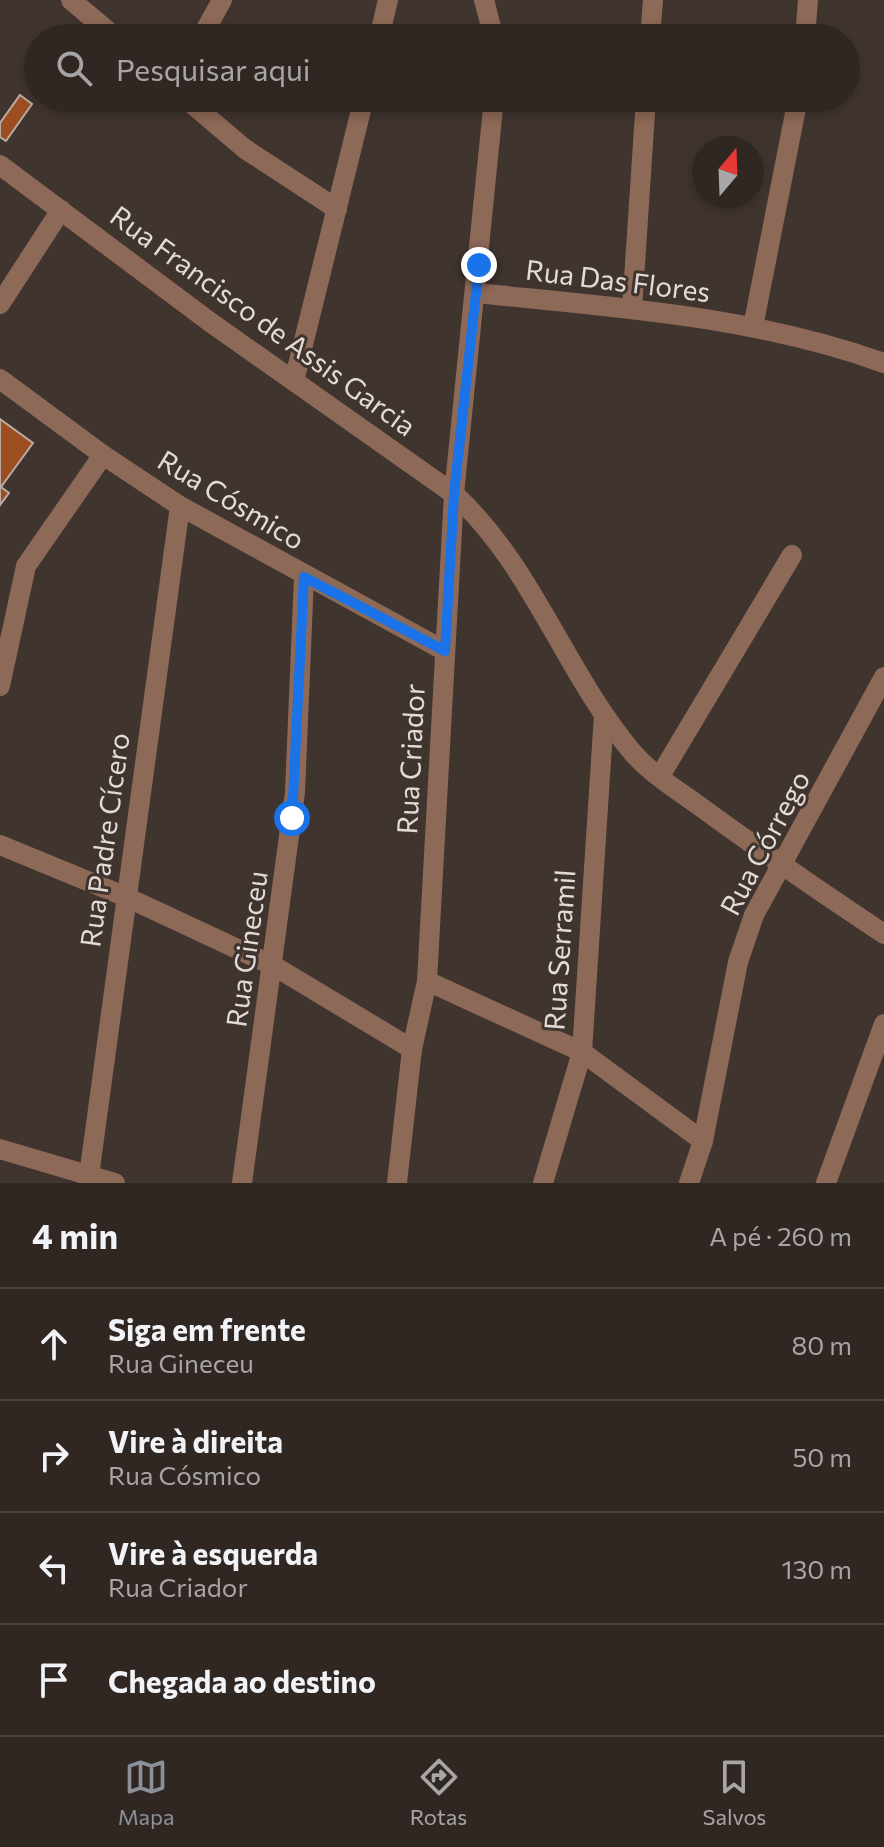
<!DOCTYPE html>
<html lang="pt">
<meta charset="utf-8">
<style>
body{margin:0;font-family:Commissioner,sans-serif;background:#382f2b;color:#f1f3f6}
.compass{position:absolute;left:692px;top:136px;width:72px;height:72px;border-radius:50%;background:#302723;box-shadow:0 4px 12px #0003;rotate:19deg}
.stop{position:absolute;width:24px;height:24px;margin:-18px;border:6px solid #1a73e8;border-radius:50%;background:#fff}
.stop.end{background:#1a73e8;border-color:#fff;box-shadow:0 2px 8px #0008}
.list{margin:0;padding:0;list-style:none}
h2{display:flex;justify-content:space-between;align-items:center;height:104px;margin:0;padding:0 32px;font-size:34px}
h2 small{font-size:26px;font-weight:400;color:#a8a5a6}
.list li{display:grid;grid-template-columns:52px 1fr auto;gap:24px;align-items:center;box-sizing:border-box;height:112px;padding:0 32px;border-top:2px solid #4b4441}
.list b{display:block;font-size:30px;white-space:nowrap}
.list p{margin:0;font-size:26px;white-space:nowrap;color:#a8a5a6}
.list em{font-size:26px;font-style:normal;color:#a8a5a6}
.icon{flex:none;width:44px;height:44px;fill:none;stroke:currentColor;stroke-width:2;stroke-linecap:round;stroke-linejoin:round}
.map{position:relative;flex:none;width:884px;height:1183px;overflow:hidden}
.search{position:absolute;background:#302723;box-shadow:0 4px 12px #0003;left:24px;right:24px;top:24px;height:88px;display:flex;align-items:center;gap:20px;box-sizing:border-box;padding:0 28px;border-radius:44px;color:#a8a5a6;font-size:30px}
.sheet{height:552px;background:#302723}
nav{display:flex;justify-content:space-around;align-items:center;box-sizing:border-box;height:112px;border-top:2px solid #4b4441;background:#302723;font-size:22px;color:#a8a5a6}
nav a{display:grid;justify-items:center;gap:4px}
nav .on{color:#8c9099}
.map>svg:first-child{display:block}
.building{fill:#9c4e20;stroke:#baaca5;stroke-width:2}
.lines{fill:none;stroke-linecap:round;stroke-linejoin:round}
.minor{stroke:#8d6957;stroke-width:20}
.route{stroke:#1a73e8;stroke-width:10}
.labels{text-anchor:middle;stroke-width:6;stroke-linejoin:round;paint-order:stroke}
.street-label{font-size:28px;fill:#e3dbd7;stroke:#40342f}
</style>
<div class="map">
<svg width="884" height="1183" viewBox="0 0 884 1183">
<rect width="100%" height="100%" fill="#40342f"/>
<g class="building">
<path d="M20,95L32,104L6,141L0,137V123Z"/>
<path d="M0,419L33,443L1,487L9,493L0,505Z"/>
</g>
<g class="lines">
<g class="minor">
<path d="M71,0L116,38"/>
<path d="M484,0L494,38"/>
<path d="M201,38L222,0"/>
<path d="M379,38L388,0"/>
<path d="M650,38L653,0"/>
<path d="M805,38L808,0"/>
<path d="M185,98L245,149L337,209"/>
<path d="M0,165L210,322L454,494C533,566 565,673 633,753C654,777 684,794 709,813C767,855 825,895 884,934"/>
<path d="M476,293C613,307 754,316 884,363"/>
<path d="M0,304L61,210"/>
<path d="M632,309L646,98"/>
<path d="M753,327L798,98"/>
<path d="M0,379L103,455L180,506L445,651"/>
<path d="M294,381L364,98"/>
<path d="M0,686L26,566L103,455"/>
<path d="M660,776L792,555"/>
<path d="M0,845L124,896L274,966L412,1049"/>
<path d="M427,981L582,1052L703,1141"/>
<path d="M0,1149L115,1183"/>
<path d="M88,1183L180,506"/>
<path d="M242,1183L295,792L304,577"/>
<path d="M397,1183L412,1049L427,981L454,494L494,98"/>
<path d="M543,1183L582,1052L604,715"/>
<path d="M689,1183L703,1141L738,962L754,915L884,677"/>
<path d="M826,1183L884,1024"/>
</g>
</g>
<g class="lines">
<path class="route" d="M292,818L304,577L445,651L454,494L479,265"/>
</g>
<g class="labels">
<g class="street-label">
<text transform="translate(618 281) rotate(7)" y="10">Rua Das Flores</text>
<text transform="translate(263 321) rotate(36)" y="10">Rua Francisco de Assis Garcia</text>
<text transform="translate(231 500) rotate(31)" y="10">Rua Cósmico</text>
<text transform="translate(411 759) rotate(-87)" y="10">Rua Criador</text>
<text transform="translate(105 840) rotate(-82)" y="10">Rua Padre Cícero</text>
<text transform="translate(765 843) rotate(-62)" y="10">Rua Córrego</text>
<text transform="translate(247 949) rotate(-82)" y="10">Rua Gineceu</text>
<text transform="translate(560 950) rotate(-86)" y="10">Rua Serramil</text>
</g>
</g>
</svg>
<svg class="compass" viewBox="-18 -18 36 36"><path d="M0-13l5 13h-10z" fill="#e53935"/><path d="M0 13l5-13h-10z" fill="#a8a5a6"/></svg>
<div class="stop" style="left:292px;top:818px"></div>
<div class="stop end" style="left:479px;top:265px"></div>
<div class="search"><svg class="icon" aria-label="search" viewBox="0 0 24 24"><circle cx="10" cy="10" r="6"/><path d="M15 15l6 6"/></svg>Pesquisar aqui</div>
</div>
<section class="sheet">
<h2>4 min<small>A pé · 260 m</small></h2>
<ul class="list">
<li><svg class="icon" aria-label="ahead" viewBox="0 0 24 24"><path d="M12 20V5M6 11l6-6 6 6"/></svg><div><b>Siga em frente</b><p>Rua Gineceu</p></div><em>80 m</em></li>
<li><svg class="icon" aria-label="right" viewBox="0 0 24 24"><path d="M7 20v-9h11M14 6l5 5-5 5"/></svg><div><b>Vire à direita</b><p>Rua Cósmico</p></div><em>50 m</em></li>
<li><svg class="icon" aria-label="left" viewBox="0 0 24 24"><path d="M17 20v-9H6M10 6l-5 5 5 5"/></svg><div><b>Vire à esquerda</b><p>Rua Criador</p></div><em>130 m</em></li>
<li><svg class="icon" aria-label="arrive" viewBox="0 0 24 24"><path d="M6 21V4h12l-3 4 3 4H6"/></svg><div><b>Chegada ao destino</b></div></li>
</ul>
</section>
<nav>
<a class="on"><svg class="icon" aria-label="map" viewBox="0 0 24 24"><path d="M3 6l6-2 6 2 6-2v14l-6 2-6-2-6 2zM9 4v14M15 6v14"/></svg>Mapa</a>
<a><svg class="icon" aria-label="directions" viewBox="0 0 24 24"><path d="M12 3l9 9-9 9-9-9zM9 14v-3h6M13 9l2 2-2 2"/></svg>Rotas</a>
<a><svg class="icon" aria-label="saved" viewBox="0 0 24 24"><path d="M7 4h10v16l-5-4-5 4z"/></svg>Salvos</a>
</nav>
